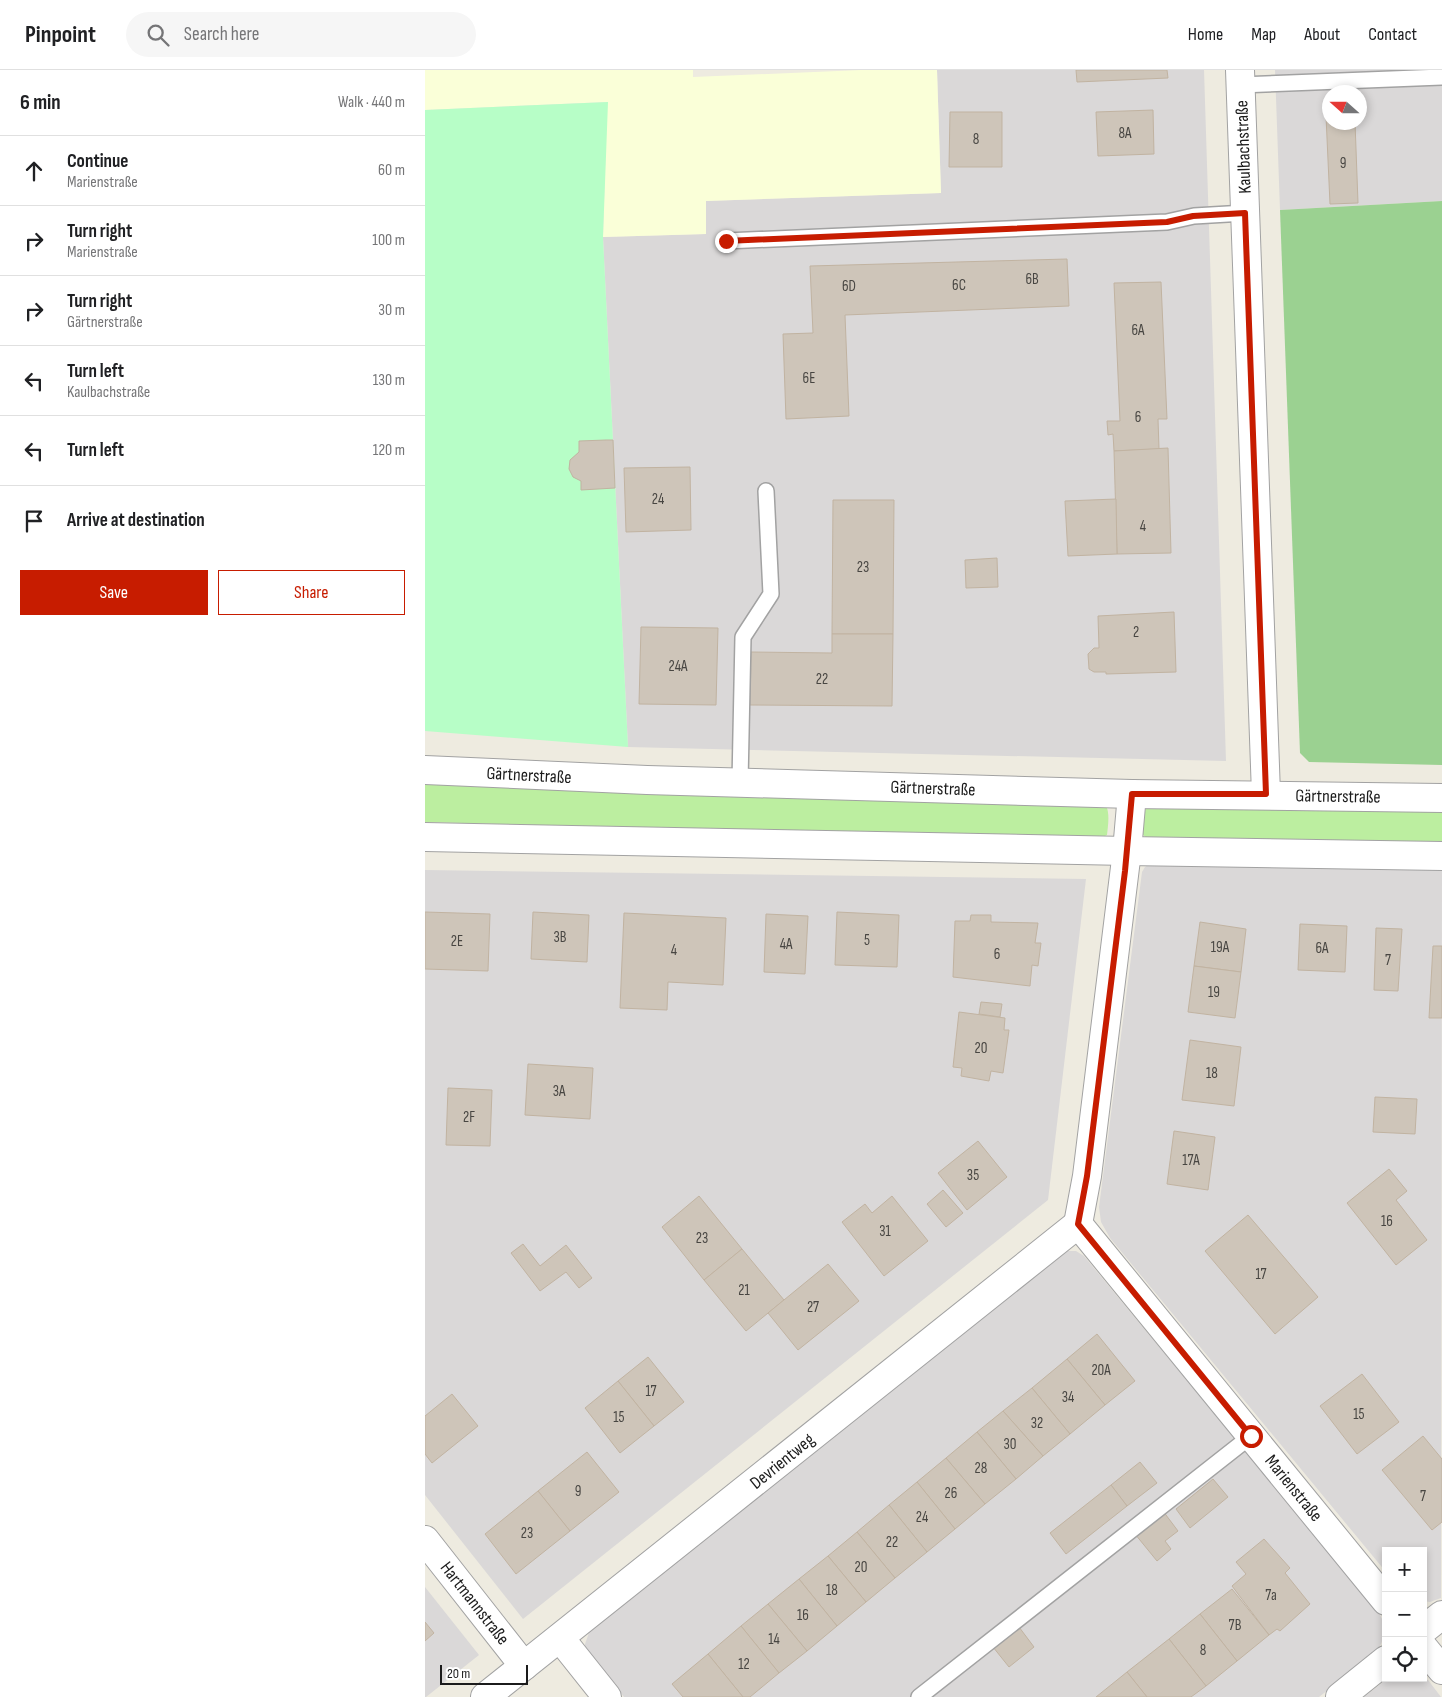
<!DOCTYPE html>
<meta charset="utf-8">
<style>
body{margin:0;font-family:"Sofia Sans Condensed",sans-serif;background:#f6f6f6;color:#202124}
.controls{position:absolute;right:15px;bottom:15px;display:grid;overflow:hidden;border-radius:0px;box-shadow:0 2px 8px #0003}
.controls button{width:45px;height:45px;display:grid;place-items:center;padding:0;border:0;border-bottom:1px solid #e0e0e0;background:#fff;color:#202124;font:25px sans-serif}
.compass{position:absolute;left:897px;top:15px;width:45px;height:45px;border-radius:50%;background:#fff;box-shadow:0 2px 8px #0003;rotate:291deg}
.scale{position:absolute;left:15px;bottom:12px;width:88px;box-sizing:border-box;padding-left:5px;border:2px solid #1b1b1b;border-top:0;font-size:14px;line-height:18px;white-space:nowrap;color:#1b1b1b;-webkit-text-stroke:4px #fff;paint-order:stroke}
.stop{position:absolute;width:15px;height:15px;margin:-11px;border:4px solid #c71c00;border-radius:50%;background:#fff}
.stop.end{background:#c71c00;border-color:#fff;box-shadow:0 1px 5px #0008}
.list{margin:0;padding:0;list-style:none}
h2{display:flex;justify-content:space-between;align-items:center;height:65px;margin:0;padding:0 20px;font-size:21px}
h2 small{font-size:16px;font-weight:400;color:#757577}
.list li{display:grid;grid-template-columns:32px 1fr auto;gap:15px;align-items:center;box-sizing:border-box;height:70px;padding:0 20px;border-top:1px solid #e0e0e0}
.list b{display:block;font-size:19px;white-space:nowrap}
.list p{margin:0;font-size:16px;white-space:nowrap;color:#757577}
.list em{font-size:16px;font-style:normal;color:#757577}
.actions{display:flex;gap:10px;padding:15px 20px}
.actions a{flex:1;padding:11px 0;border:1px solid #c71c00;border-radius:0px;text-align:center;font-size:18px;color:#c71c00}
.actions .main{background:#c71c00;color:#fff}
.icon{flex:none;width:28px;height:28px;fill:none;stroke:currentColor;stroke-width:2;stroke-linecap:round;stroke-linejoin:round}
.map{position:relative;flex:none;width:1017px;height:1627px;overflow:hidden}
header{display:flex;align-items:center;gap:30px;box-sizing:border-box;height:70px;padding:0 25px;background:#fff;border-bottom:1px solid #e0e0e0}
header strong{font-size:24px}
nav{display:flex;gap:28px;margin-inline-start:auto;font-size:18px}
.search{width:350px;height:45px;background:#f6f6f6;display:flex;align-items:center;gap:12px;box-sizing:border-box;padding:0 18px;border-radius:28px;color:#757577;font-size:19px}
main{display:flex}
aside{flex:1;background:#fff}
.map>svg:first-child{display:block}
.residential{fill:#dad8d8;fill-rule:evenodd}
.education{fill:#faffd8}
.grass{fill:#bceea0}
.forest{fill:#9bd191}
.park{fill:#b7fec7}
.building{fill:#cec5b9;stroke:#c1b3a1}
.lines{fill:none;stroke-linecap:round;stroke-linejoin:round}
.lane-casing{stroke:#a2a2a2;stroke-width:18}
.street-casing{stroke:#a2a2a2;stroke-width:30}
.lane{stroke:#fff;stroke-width:15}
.street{stroke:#fff;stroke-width:28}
.route{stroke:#c71c00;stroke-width:6}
.labels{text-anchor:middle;stroke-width:4.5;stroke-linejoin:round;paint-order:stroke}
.number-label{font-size:15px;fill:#484642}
.street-label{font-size:18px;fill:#1b1b1b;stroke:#fff}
</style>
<header>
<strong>Pinpoint</strong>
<div class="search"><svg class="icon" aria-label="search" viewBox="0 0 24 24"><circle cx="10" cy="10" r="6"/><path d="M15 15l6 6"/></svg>Search here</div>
<nav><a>Home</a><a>Map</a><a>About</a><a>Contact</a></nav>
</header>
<main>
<aside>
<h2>6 min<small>Walk · 440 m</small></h2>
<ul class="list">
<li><svg class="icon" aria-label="ahead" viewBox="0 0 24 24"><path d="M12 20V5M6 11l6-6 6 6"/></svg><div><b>Continue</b><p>Marienstraße</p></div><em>60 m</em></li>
<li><svg class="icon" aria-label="right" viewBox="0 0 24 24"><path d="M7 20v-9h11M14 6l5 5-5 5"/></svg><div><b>Turn right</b><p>Marienstraße</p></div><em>100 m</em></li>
<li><svg class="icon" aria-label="right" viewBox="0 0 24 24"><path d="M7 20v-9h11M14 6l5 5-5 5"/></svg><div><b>Turn right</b><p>Gärtnerstraße</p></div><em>30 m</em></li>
<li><svg class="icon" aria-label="left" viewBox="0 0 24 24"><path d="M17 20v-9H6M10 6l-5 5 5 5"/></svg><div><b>Turn left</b><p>Kaulbachstraße</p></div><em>130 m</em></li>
<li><svg class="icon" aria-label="left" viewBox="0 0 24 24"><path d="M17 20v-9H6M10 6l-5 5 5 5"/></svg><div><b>Turn left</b></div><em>120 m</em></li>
<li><svg class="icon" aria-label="arrive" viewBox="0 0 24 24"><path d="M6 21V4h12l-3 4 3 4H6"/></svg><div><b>Arrive at destination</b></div></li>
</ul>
<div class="actions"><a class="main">Save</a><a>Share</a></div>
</aside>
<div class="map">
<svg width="1017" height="1627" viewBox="0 0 1017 1627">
<rect width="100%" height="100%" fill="#eeebe0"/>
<g class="residential">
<path d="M512,0H779L801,691L203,677L178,167L281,164L280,131L516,123Z"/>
<path d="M850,0H1017V131L855,140ZM904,22H934V52H904Z"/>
<path d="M725,794L1017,797L1016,1528L1005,1532L998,1531V1481H961V1502L685,1168L676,1152L674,1137L717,802L720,797Z"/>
<path d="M0,800L661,809L623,1130L98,1549L0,1425Z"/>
<path d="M643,1181H651L659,1186L954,1543L959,1553L960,1563L956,1574L949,1584L894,1627H199L160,1579V1574L165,1560L636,1183Z"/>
<path d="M0,1517L54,1585L1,1627H0Z"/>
<path d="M963,1608H998L1003,1610L1016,1627H939Z"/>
</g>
<path class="education" d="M0,0H268V7L436,0H512L516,123L281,131V164L178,167L182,32L0,40Z"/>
<g class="grass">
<path d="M0,713L681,735C685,744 683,755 682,765L678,767L326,761L0,752Z"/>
<path d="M721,737L1017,741V773L722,768L718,765V752Z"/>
</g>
<path class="forest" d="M1017,131V695L884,692L875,683L855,140Z"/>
<path class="park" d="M183,32L178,167L203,677L0,661V40Z"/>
<g class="building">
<path d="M651,0H742L743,8L652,12Z"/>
<path d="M728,40L729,84L673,86L671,42Z"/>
<path d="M525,42H577V97H524Z"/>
<path d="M901,46H904V52H930L933,133L905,134Z"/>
<path d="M642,189L644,236L420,245L424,346L361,349L358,264L388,263L385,196Z"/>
<path d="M736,212L742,349H733L734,379L689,381L688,364L683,365L682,351H695L689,213Z"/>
<path d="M181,370H188L190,418L156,420V411L148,407L144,399L145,390L154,382V371Z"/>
<path d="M743,378L746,483L692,484L689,381Z"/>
<path d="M265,397L266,460L201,462L199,398Z"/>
<path d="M691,429L692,484L643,486L640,431Z"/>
<path d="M408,430H469L468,564H407Z"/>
<path d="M572,488L573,517L541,518L540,490Z"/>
<path d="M749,542L751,602L681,604V602H669L664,599L663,584L669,578H674L673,546Z"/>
<path d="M216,557L293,558L291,635L214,634Z"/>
<path d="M407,564H468L467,636L325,635L326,582L407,583Z"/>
<path d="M0,842L65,844L63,901L0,899Z"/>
<path d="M108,842L164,845L162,892L106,889Z"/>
<path d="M412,842L474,845L472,897L410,895Z"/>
<path d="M199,843L301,848L298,915L243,912L242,940L195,938Z"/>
<path d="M341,844L383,846L380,904L339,902Z"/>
<path d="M546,845H566V852L613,853L610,873H616L613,896L607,895L605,916L528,907L530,851H545Z"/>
<path d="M775,852L821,859L816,902L769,896Z"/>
<path d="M875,854L922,856L920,902L873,900Z"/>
<path d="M951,858L977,859L973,921L949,920Z"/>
<path d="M1008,876H1017V948H1004Z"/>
<path d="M769,896L816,902L810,948L763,942Z"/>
<path d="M556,932L577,934L575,947L554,944Z"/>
<path d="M534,942L580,948L579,960H584L578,1003L566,1001L564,1011L536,1006L537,998L528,997Z"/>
<path d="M765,970L816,977L809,1036L757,1030Z"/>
<path d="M103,994L168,998L165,1049L100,1045Z"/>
<path d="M23,1018L67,1020L65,1076L21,1075Z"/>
<path d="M950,1027L992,1029L990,1064L948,1062Z"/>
<path d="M749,1061L790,1067L783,1120L742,1114Z"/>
<path d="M553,1071L582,1107L542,1140L513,1103Z"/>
<path d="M964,1099L982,1121L971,1130L1002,1170L971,1195L922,1133Z"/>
<path d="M518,1120L538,1143L521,1157L502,1134Z"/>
<path d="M274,1126L317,1179L279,1210L237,1157Z"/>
<path d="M467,1126L503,1171L459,1206L417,1152L440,1134L447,1143Z"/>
<path d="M823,1145L893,1227L850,1264L780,1181Z"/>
<path d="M98,1174L115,1196L141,1175L167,1208L154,1218L141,1202L115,1221L86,1183Z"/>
<path d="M317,1179L359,1230L321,1261L279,1210Z"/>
<path d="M403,1194L434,1231L373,1280L343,1243Z"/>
<path d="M672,1264L710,1311L680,1335L642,1289Z"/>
<path d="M223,1287L259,1332L229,1356L193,1311Z"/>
<path d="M642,1289L680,1335L645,1364L607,1318Z"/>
<path d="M937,1304L974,1352L932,1384L895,1336Z"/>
<path d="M193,1311L229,1356L195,1383L160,1338Z"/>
<path d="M607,1318L645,1364L618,1386L578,1341Z"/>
<path d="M27,1324L53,1356L7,1393L0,1384V1346Z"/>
<path d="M578,1341L618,1386L591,1409L552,1362Z"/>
<path d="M552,1362L591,1409L560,1434L521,1388Z"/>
<path d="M998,1366L1017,1389V1452L1007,1460L957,1400Z"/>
<path d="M162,1382L194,1422L145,1461L113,1421Z"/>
<path d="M521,1388L560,1434L530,1459L492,1412Z"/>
<path d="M715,1392L732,1413L702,1436L686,1415Z"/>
<path d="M788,1409L803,1427L765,1458L751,1439Z"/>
<path d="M492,1412L530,1459L502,1482L464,1435Z"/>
<path d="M686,1415L702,1436L641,1484L625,1463Z"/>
<path d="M113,1421L145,1461L91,1504L60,1464Z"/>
<path d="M464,1435L502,1482L470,1508L432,1462Z"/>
<path d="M738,1441L753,1461L740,1471L746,1479L732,1491L710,1464Z"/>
<path d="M432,1462L470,1508L441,1532L403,1486Z"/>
<path d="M839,1469L865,1498L860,1503L885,1534L855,1561L852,1559L844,1565L807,1516L821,1504L811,1492Z"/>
<path d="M403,1486L441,1532L412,1556L374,1509Z"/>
<path d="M374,1509L412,1556L382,1581L343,1534Z"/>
<path d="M807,1519L844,1565L812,1591L775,1544Z"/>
<path d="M343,1534L382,1581L354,1603L316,1556Z"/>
<path d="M775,1544L812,1591L781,1616L744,1569Z"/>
<path d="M0,1552L9,1563L0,1571Z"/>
<path d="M316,1556L354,1603L325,1627H318L283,1584Z"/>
<path d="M594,1557L609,1577L584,1597L568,1577Z"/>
<path d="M744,1569L781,1616L766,1627H722L702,1602Z"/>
<path d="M283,1584L318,1627H258L247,1614Z"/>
<path d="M702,1602L722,1627H671Z"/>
</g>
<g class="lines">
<g class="lane-casing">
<g id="lane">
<path d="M815,15L1017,7"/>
<path d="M301,171L742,152L769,146L820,143"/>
<path d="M315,712L318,567L346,524L341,421"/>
<path d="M494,1627L826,1366"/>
</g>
</g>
<g class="street-casing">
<g id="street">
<path d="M815,0L841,724"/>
<path d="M0,700L222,710L707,724L1017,728"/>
<path d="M0,767L702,781L1017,786"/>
<path d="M653,1154L961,1531"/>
<path d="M653,1154L662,1106L702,781L707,724"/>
<path d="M0,1470L99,1596"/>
<path d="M998,1560L1017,1545"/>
<path d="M135,1568L182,1627"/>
<path d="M998,1577L1017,1600"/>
<path d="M60,1627L653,1154"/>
<path d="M915,1627L961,1590"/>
</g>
</g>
<use href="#lane" class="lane"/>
<use href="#street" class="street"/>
</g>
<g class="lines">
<path class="route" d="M301,171L742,152L768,146L820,143L841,724H707L700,801L662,1106L653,1154L826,1366"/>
</g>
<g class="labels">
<g class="number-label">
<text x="700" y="68">8A</text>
<text x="551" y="74">8</text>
<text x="918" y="98">9</text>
<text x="607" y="214">6B</text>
<text x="534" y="220">6C</text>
<text x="424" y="221">6D</text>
<text x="713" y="265">6A</text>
<text x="384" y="313">6E</text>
<text x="713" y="352">6</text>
<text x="233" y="434">24</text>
<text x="718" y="461">4</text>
<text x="438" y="502">23</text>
<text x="711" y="567">2</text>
<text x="253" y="601">24A</text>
<text x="397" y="614">22</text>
<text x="135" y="872">3B</text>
<text x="442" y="875">5</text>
<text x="32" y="876">2E</text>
<text x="361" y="879">4A</text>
<text x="795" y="882">19A</text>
<text x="897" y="883">6A</text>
<text x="249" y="885">4</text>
<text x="572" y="889">6</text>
<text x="963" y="895">7</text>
<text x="789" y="927">19</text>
<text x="556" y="983">20</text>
<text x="787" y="1008">18</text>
<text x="134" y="1026">3A</text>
<text x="44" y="1052">2F</text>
<text x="766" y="1095">17A</text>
<text x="548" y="1110">35</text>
<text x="962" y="1156">16</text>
<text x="460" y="1166">31</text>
<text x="277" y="1173">23</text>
<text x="836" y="1209">17</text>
<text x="319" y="1225">21</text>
<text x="388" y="1242">27</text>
<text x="676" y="1305">20A</text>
<text x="226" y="1326">17</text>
<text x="643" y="1332">34</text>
<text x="934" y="1349">15</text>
<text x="194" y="1352">15</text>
<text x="612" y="1358">32</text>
<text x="585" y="1379">30</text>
<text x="556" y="1403">28</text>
<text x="153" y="1426">9</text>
<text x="526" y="1428">26</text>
<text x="998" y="1431">7</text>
<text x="497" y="1452">24</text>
<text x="102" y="1468">23</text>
<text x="467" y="1477">22</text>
<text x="436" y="1502">20</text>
<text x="407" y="1525">18</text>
<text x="846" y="1530">7a</text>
<text x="378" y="1550">16</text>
<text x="810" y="1560">7B</text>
<text x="349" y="1574">14</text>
<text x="778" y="1585">8</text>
<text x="319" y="1599">12</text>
</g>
<g class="street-label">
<text transform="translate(818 77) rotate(-92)" y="6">Kaulbachstraße</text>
<text transform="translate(104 705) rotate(3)" y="6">Gärtnerstraße</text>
<text transform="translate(508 718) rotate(2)" y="6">Gärtnerstraße</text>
<text transform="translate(913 726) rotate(1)" y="6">Gärtnerstraße</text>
<text transform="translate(357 1391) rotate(-39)" y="6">Devrientweg</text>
<text transform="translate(869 1418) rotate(51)" y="6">Marienstraße</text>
<text transform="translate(50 1533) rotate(52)" y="6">Hartmannstraße</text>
</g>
</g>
</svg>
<div class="controls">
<button>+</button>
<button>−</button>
<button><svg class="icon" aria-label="locate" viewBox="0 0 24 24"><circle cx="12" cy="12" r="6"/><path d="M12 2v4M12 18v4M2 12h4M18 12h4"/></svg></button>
</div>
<svg class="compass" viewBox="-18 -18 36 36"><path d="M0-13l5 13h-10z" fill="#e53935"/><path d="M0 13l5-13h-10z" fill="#757577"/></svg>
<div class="scale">20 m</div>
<div class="stop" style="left:826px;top:1366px"></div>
<div class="stop end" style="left:301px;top:171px"></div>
</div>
</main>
